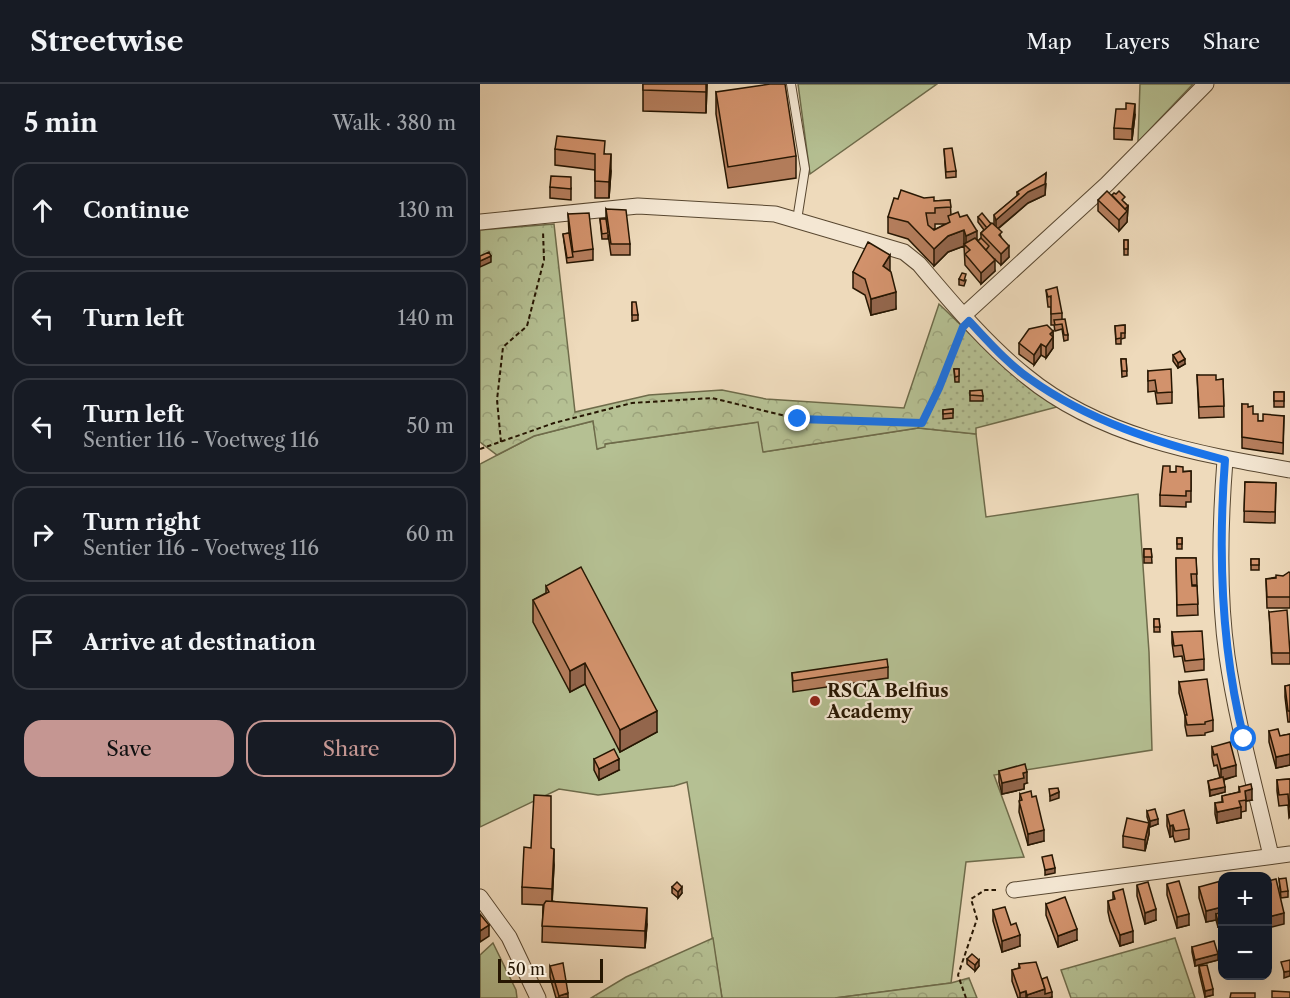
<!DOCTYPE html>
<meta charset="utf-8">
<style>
body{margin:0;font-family:"Libre Caslon Text",serif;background:#20242c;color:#f1f3f6}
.controls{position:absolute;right:18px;bottom:18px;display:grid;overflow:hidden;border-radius:12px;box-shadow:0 6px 24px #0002}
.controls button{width:54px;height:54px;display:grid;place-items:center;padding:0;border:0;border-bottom:2px solid #363941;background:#171b24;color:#f1f3f6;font:30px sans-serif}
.scale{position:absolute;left:18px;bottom:15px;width:105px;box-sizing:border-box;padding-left:6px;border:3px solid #261602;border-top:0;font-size:16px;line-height:21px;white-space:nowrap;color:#261602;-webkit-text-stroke:4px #f4e7d3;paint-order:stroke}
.stop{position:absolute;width:18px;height:18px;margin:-14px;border:4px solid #1a73e8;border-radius:50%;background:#fff}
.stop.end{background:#1a73e8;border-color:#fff;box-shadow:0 2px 6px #0008}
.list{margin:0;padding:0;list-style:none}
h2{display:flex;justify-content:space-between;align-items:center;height:78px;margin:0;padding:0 24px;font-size:26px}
h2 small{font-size:20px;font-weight:400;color:#9ea1a6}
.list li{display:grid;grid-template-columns:39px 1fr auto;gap:18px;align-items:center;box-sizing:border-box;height:96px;margin:0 12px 12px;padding:0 12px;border:2px solid #363941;border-radius:18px}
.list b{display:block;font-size:22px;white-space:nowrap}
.list p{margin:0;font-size:20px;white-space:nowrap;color:#9ea1a6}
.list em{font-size:20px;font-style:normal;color:#9ea1a6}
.actions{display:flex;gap:12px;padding:18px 24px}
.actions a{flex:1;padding:14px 0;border:2px solid #c59692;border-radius:18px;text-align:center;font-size:21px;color:#c59692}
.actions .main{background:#c59692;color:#111}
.icon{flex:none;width:33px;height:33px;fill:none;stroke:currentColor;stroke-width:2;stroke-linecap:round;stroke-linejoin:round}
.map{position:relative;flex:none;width:810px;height:914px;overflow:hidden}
header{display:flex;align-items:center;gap:36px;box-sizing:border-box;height:84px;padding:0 30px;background:#171b24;border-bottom:2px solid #363941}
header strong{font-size:28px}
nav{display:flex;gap:33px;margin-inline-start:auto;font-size:21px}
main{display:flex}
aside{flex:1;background:#171b24}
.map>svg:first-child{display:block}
.grass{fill:#b5c093;stroke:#6e6b4a;stroke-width:1.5}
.forest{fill:url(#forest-crowns);stroke:#6e6b4a;stroke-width:1.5}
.park{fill:url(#park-dots);stroke:#6e6b4a;stroke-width:1.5}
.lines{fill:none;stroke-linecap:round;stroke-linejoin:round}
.service-casing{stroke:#584730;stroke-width:10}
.minor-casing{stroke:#584730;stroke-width:17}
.path{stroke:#261602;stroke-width:2;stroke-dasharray:4.5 3;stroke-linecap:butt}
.service{stroke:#f4e7d3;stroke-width:8}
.minor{stroke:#f4e7d3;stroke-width:15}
.wall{fill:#b57e5d;stroke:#261602;stroke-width:1.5;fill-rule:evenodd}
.shaded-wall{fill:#93664c;stroke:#261602;stroke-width:1.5}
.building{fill:#d2926c;stroke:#261602;stroke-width:1.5}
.route{stroke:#1a73e8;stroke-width:8}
.poi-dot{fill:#8f2418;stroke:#f4e7d3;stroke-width:2}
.labels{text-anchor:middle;stroke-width:4.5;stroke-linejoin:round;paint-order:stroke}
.poi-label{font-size:18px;font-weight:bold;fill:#261602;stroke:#f4e7d3;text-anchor:start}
</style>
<header>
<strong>Streetwise</strong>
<nav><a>Map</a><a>Layers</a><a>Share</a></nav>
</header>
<main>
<aside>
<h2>5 min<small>Walk · 380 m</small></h2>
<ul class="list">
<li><svg class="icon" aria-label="ahead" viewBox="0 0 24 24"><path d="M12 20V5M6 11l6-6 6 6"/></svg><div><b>Continue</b></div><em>130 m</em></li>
<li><svg class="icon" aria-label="left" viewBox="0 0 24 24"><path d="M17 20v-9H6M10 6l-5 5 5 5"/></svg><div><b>Turn left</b></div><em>140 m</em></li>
<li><svg class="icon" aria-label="left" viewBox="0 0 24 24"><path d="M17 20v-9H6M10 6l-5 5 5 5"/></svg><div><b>Turn left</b><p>Sentier 116 - Voetweg 116</p></div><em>50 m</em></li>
<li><svg class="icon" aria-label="right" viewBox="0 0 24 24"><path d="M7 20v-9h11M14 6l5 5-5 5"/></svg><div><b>Turn right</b><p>Sentier 116 - Voetweg 116</p></div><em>60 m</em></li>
<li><svg class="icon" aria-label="arrive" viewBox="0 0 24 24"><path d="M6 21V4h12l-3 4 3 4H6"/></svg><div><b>Arrive at destination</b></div></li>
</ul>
<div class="actions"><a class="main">Save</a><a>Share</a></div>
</aside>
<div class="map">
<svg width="810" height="914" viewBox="0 0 810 914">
<defs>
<pattern id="forest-crowns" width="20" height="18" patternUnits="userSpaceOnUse" patternTransform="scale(1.5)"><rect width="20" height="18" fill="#b5c093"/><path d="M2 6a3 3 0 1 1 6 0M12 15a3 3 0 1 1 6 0" fill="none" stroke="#9ca47d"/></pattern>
<pattern id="park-dots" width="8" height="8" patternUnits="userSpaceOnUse" patternTransform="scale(1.5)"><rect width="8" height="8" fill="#b5c093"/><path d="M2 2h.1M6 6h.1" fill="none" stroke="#9ca47d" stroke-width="1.8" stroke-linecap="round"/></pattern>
</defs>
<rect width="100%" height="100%" fill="#eedabb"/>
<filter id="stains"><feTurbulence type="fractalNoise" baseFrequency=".00333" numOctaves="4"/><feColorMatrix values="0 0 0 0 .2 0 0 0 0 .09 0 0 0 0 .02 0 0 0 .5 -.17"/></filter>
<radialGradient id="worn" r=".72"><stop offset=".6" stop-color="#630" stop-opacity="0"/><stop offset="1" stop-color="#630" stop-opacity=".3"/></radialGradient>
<g class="grass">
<path d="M318,0H457L330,90Z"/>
<path d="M660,0H713L658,58Z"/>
<path d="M113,337L118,365L125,360L279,338L284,368L438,344L496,350L506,433L658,410L669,568L672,666L514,691L544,773L486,778L471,899L355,914H242L207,698L194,702L118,711L79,705L0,743V380L54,352Z"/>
<path d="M13,859L36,906L37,914H0V871Z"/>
</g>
<g class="forest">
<path d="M74,140L95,328L169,311L242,306L286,315L424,324L459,220L485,245L452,326L438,344L283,368L278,338L125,360V363L117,365L113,337L54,352L17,371L0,358V146Z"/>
<path d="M233,854L242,914H111L146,893Z"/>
<path d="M695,854L715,914H591L581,886Z"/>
<path d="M489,894L497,914H355L471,899Z"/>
</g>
<path class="park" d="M485,245L532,288L577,323L496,344V350L438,344L452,325Z"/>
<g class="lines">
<g class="service-casing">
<path id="service" d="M311,0L325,85L317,136"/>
</g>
<g class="minor-casing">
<g id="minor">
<path d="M0,138L158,122L295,130L424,168L439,180C472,219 506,260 546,292C620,353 719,370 810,386"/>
<path d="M484,231L627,100L726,0"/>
<path d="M745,376C740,440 738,509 747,572C757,640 776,706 791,772"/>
<path d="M534,806L810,770"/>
<path d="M0,813L29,853L58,914"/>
</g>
</g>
<g class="path">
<path d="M21,358L17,316L23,263L47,242L64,176L63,147"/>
<path d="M0,365L74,339L152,319L232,314L318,335L442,339L459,304L480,249"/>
<path d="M486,914L478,891L497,835L491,815L505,806H519"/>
</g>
<use href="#service" class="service"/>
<use href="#minor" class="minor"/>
</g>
<g class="wall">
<path d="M163,0H227L226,29L163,27Z"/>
<path d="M236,8L316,72V94L248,104L236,30Z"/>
<path d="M655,31L652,56L634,55V44Z"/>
<path d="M75,65L125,70L131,87L129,114H115V86L75,81Z"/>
<path d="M464,65L476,87V93L466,94Z"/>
<path d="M566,100L565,111L548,119L518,145L529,173L521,181L508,169L515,187L501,200L485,181L484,162L468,168L454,182L428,155L408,149V133L418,115L454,117L470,116L471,131L480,133L498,157L501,154V149L504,146L498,138V133L514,141V131L537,112V108ZM455,140H466L454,146L453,145H455Z"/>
<path d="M70,103L91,104V116L70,114Z"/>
<path d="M632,111L645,119L648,122L647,138L639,147L618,127V116Z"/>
<path d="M126,125L150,160V171H131L128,150V155H122L120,135H126Z"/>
<path d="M88,130L113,165V176L87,179L83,150L89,149Z"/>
<rect x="644" y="156" width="4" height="15"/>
<path d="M410,187L416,225L391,231L385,211L373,204V188Z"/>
<path d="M479,195L486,196L484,202L479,201Z"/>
<path d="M566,206L582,229V235L588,251V256L584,257L582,245L575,247L574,241H571V223H568Z"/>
<path d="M152,218L158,231V236L152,237Z"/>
<path d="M645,241V254L641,255V260H636L635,242Z"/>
<path d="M573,247V264L566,274L561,271L554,281L539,270V259Z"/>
<path d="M693,271L705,280L698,284L693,277Z"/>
<path d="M641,275H646L647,292L642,293Z"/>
<path d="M474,285H479V298H475Z"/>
<path d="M668,287L692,308V319L677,320L675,307L668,308Z"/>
<path d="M717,291L736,296L743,295L744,333L719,334Z"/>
<path d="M490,307L503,312V317H490Z"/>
<rect x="794" y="308" width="10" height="15"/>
<path d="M762,320L768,323L778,337H783L804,332L803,370L762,364Z"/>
<path d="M473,325V334L463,335V326Z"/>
<path d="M711,387V418H706V423L680,422V411L690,388Z"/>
<path d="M765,398L796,399L795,439L764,438Z"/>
<rect x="697" y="454" width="5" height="11"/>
<path d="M664,465H671L672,479H664Z"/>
<path d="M696,474H716L717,501H712V502H717L718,531L697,532Z"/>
<rect x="771" y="475" width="8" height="11"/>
<path d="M810,489V524H787L786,495L803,492Z"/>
<path d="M66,502L177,648L140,668L105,600L90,608L53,538V516L66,509Z"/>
<path d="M789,528L810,560V580H792Z"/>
<path d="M674,535H679L680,548H674Z"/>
<path d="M692,548L724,575V586L705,588L702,572L694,573L692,559Z"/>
<path d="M408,583V594L313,608L312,589Z"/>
<path d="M699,598L733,636V647L725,649V651L707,652L705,642V632L699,609Z"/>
<path d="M810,601V638H808L805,613V602Z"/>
<path d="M789,647L800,652L810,650V681L796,684L789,658Z"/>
<path d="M732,663L756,692L744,696L745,708L730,712L728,697L740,694L737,681L734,682L732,673Z"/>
<path d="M114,675L139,686L119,696L114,686Z"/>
<path d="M519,687L547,699L544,700V705L522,710L519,698Z"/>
<path d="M810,695V733L809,734L808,721L799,722L797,707V696Z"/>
<path d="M759,703L772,716L766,717V727L761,728V734L737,739L735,730V719L742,718V712L759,708Z"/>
<path d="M540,710L564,757L548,761L539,728Z"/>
<path d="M667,727L678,740L670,743L669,739V750L665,767L643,763V752L669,739L667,733Z"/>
<path d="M687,731L709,745V755L695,758L693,752L690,753L687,742Z"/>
<path d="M71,764L74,781L72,817L167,840L165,864L62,858L63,821L42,820V803Z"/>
<path d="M799,795L808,807V813L801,814Z"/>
<path d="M687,800L709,841L697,844L687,811Z"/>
<path d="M657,801L676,836L665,840L657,812Z"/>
<path d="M192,803L202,809L198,814L192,809Z"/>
<path d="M719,803L742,804V842L738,843L736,836L726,838L719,814Z"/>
<path d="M633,808L653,858L640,862L630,837L628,828V817L633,816Z"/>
<path d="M566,820L597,856L578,863L566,831Z"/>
<path d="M513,826L531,841L540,862L522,868L513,837Z"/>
<path d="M712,863L738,876L715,882L712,868Z"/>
<path d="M487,875L499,882L495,887L487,880Z"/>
<path d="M539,880L562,895L572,913L569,914H538L532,897V886L539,884Z"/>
<path d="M70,882L88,914H76L70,893Z"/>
<path d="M719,882L733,911L725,913L719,888Z"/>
</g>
<g class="shaded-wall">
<path d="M226,0H227L226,29Z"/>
<path d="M655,20V31L652,56V45Z"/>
<path d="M131,70V87L129,114V98Z"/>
<path d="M566,89L565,111L548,119L516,146V136Z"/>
<path d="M648,122L647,138L639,147V136L642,128Z"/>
<path d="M484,146V162L468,168L454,182V165L468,152Z"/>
<path d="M497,147V161L486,162V152Z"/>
<path d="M529,162V173L521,181V170Z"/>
<path d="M410,171V187L403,182Z"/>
<path d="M11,172V178L0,183V177Z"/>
<path d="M515,176V187L501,200V189Z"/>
<path d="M416,208V225L391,231V215Z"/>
<path d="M573,247V264L566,274V263L570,250Z"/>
<path d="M561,260V271L554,281V271Z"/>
<path d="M705,275V280L698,284V279Z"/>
<path d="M105,579V600L90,608V587Z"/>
<path d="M177,627V648L140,668V646Z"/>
<path d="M810,670V681L796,684V673Z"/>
<path d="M139,675V686L119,696V685Z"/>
<path d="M756,681V692L741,696V685Z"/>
<path d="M547,688V699L544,700V705L522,710V699L543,689Z"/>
<path d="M745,703V708L730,712V706Z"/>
<path d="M772,705V716L766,717L765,707Z"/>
<path d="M579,708V714L570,717V712Z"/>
<path d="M761,723V734L737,739V728Z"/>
<path d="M678,735V740L670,743V737Z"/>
<path d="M669,739V750L665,767V756Z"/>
<path d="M693,741V752L690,753V742Z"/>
<path d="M564,746V757L548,761V750Z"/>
<path d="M74,765V781L72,821V805Z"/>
<path d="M575,784V789L565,791V786Z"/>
<path d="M202,803V809L198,814V808Z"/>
<path d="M742,823V834L736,830V836L726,838V827Z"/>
<path d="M167,824V840L165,864V847Z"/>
<path d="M676,825V836L665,840V829Z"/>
<path d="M804,829V840L788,844V833Z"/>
<path d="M709,830V841L697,844V833Z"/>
<path d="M742,837V842L738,843V838Z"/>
<path d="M9,841V852L0,858V847Z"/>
<path d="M597,845V856L578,863V852Z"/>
<path d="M653,847V858L640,862V851Z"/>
<path d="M540,851V862L522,868V857Z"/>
<path d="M738,870V876L715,882V876Z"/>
<path d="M499,876V882L495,887V881Z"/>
<path d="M810,887V892L804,894V888Z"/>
<path d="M565,905L572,908V913L569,914H547V911Z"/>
<path d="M733,905V911L725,913V907Z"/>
<path d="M546,907V914H540V909Z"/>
<path d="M88,909V914H79V912Z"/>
</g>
<g class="building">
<path d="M163,0H226V8L163,6Z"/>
<path d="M290,0H305L316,72L248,83L236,8Z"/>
<path d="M646,19L655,20L652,45L634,44L636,25H646Z"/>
<path d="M77,52L125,57L124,70H131L129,98L115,97V70L75,65Z"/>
<path d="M472,64L476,87L466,88L464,65Z"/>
<path d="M566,89L565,100L548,108L516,136L514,131L539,110L537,108Z"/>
<path d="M71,92L91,93V105L70,103Z"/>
<path d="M421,106L444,114L454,113V117L470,116L471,123L455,124V129H446L448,141L454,146L470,138L468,132L478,128L480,133L487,131L497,147L486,152L484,146L468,152L454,165L428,138L408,133L414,114L418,115Z"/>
<path d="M627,107L647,127L639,136L618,116Z"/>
<path d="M639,107L645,113L642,116L648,122L645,125L632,111L634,109L636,110Z"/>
<path d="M126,125L146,126L150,160H131Z"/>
<path d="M109,129L113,165L93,168L88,130Z"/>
<path d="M502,129L511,140L501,150V149L507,144L498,133Z"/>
<path d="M120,135H126L128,149L122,150Z"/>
<path d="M512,139L522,148L519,151L529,162L521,170L501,149Z"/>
<path d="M89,149L93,173L87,174L83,150Z"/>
<path d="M495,154L515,176L501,189L485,170L490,166L484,160Z"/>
<path d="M501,154L509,162L506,166L498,157Z"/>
<rect x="644" y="156" width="4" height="9"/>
<path d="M388,158L410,171L403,182L411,188L416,208L391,215L385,195L373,188Z"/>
<path d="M9,168L11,172L0,177V172Z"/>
<path d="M482,189L486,190L484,197L479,195Z"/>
<path d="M577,203L582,229L571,230V212L568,213L566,206Z"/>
<path d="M152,218H156L158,231H152Z"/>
<path d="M585,235L588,251H584L582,240L575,241L574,236Z"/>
<path d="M567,241L573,247L570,250L573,253L566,263L561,260L554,271L539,259L549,245Z"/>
<path d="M645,241V249H641V254L636,255L635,242Z"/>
<path d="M700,267L705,275L698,279L693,271Z"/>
<path d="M641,275H646L647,287H642Z"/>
<path d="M474,285H479V292L475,293Z"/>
<path d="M691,285L692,308L677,309L675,296L668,297V287Z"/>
<path d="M717,291H736V296L743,295L744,322L719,323Z"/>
<path d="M502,306L503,312L490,311V307Z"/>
<rect x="794" y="308" width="10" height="9"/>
<path d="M762,320H768V323L773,322V330H778V337H783V330L804,332L803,359L762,353Z"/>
<path d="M473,325V329L463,330V326Z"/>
<path d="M683,382H690V388H696V382L703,383V388L711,387V407H706V412L680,411Z"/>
<path d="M765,398L796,399L795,428L764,427Z"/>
<rect x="697" y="454" width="5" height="6"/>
<path d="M664,465H671L672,473H664Z"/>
<path d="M696,474H716L717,490H711L712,502H717L718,520L697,521Z"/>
<rect x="771" y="475" width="8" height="6"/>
<path d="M101,483L177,627L140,646L105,579L90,587L53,516L69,508L66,502Z"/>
<path d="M809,488L810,489V513H787L786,495L796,494V491L803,492Z"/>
<path d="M807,526L810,569H792L789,528Z"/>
<path d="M674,535H679L680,543H674Z"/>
<path d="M722,547L724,575L705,577L702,561L694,562L692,548Z"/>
<path d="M407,575L408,583L313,597L312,589Z"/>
<path d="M727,595L733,636L725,638V640L707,641L705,631H707L699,598Z"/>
<path d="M810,601V627H808L805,602Z"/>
<path d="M798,645L800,652L810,650V670L796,673L789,647Z"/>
<path d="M750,658L756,681L741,685L737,670L734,671L732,663Z"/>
<path d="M134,665L139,675L119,685L114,675Z"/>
<path d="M545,680L547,688L543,689L544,694L522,699L519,687Z"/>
<path d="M743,693L745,703L730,706L728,697Z"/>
<path d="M810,695V722L809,723L808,710L799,711L797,696Z"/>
<path d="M771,700L772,705L765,707L766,716L759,717L761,723L737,728L735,719L743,718L742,712L760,708L759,703Z"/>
<path d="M578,704L579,708L570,712L569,705Z"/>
<path d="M551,707L552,713L556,712L564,746L548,750L539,717L542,716L540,710Z"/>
<path d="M54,711L71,712V764L74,765L72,805L42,803L44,763L51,764Z"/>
<path d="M675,725L678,735L670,737L667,727Z"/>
<path d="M704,726L709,745L695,747L693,741L690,742L687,731Z"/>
<path d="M647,734L669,739L665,756L643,752Z"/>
<path d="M572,771L575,784L565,786L562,773Z"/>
<path d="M806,794L808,807L801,808L799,795Z"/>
<path d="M796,795L804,829L788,833V797Z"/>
<path d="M699,797L709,830L697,833L687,800Z"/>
<path d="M741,797L742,804V823L726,827L719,803Z"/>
<path d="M197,798L202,803L198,808L192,803Z"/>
<path d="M668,798L676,825L665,829L657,801Z"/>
<path d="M643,805L653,847L640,851L630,826L628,817L635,815L633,808Z"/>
<path d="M585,813L597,845L578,852L566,820Z"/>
<path d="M66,817L167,824L165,847L62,842L64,820Z"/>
<path d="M525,823L531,841L536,839L540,851L522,857L513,826Z"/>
<path d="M742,828V837L738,838L736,830Z"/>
<path d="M0,830L9,841L0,847Z"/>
<path d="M734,857L738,870L715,876L712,863Z"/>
<path d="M492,870L499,876L495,881L487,875Z"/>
<path d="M810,876V887L804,888L801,878Z"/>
<path d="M556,878L565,905L547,911L546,907L540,909L532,886L540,884L539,880Z"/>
<path d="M83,879L88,909L79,912L70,882Z"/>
<path d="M727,881L733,905L725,907L719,882Z"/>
<path d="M567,893L572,908L565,910V905L562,895Z"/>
<path d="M792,907L810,908V914H792Z"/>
<path d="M751,909H775V914H750Z"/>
</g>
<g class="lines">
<path class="route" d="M318,335L442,339L459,304L483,243L489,237C508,257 527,279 550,295C609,337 676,358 745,376C738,469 741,564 764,655"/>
</g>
<circle class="poi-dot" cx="335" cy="617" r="6"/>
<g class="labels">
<g class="poi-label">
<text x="347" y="613">RSCA Belfius<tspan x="347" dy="21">Academy</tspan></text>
</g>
</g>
<rect width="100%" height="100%" filter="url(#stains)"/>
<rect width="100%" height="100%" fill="url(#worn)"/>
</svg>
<div class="controls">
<button>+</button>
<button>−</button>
</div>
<div class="scale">50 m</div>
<div class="stop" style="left:764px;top:655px"></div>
<div class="stop end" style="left:318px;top:335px"></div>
</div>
</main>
